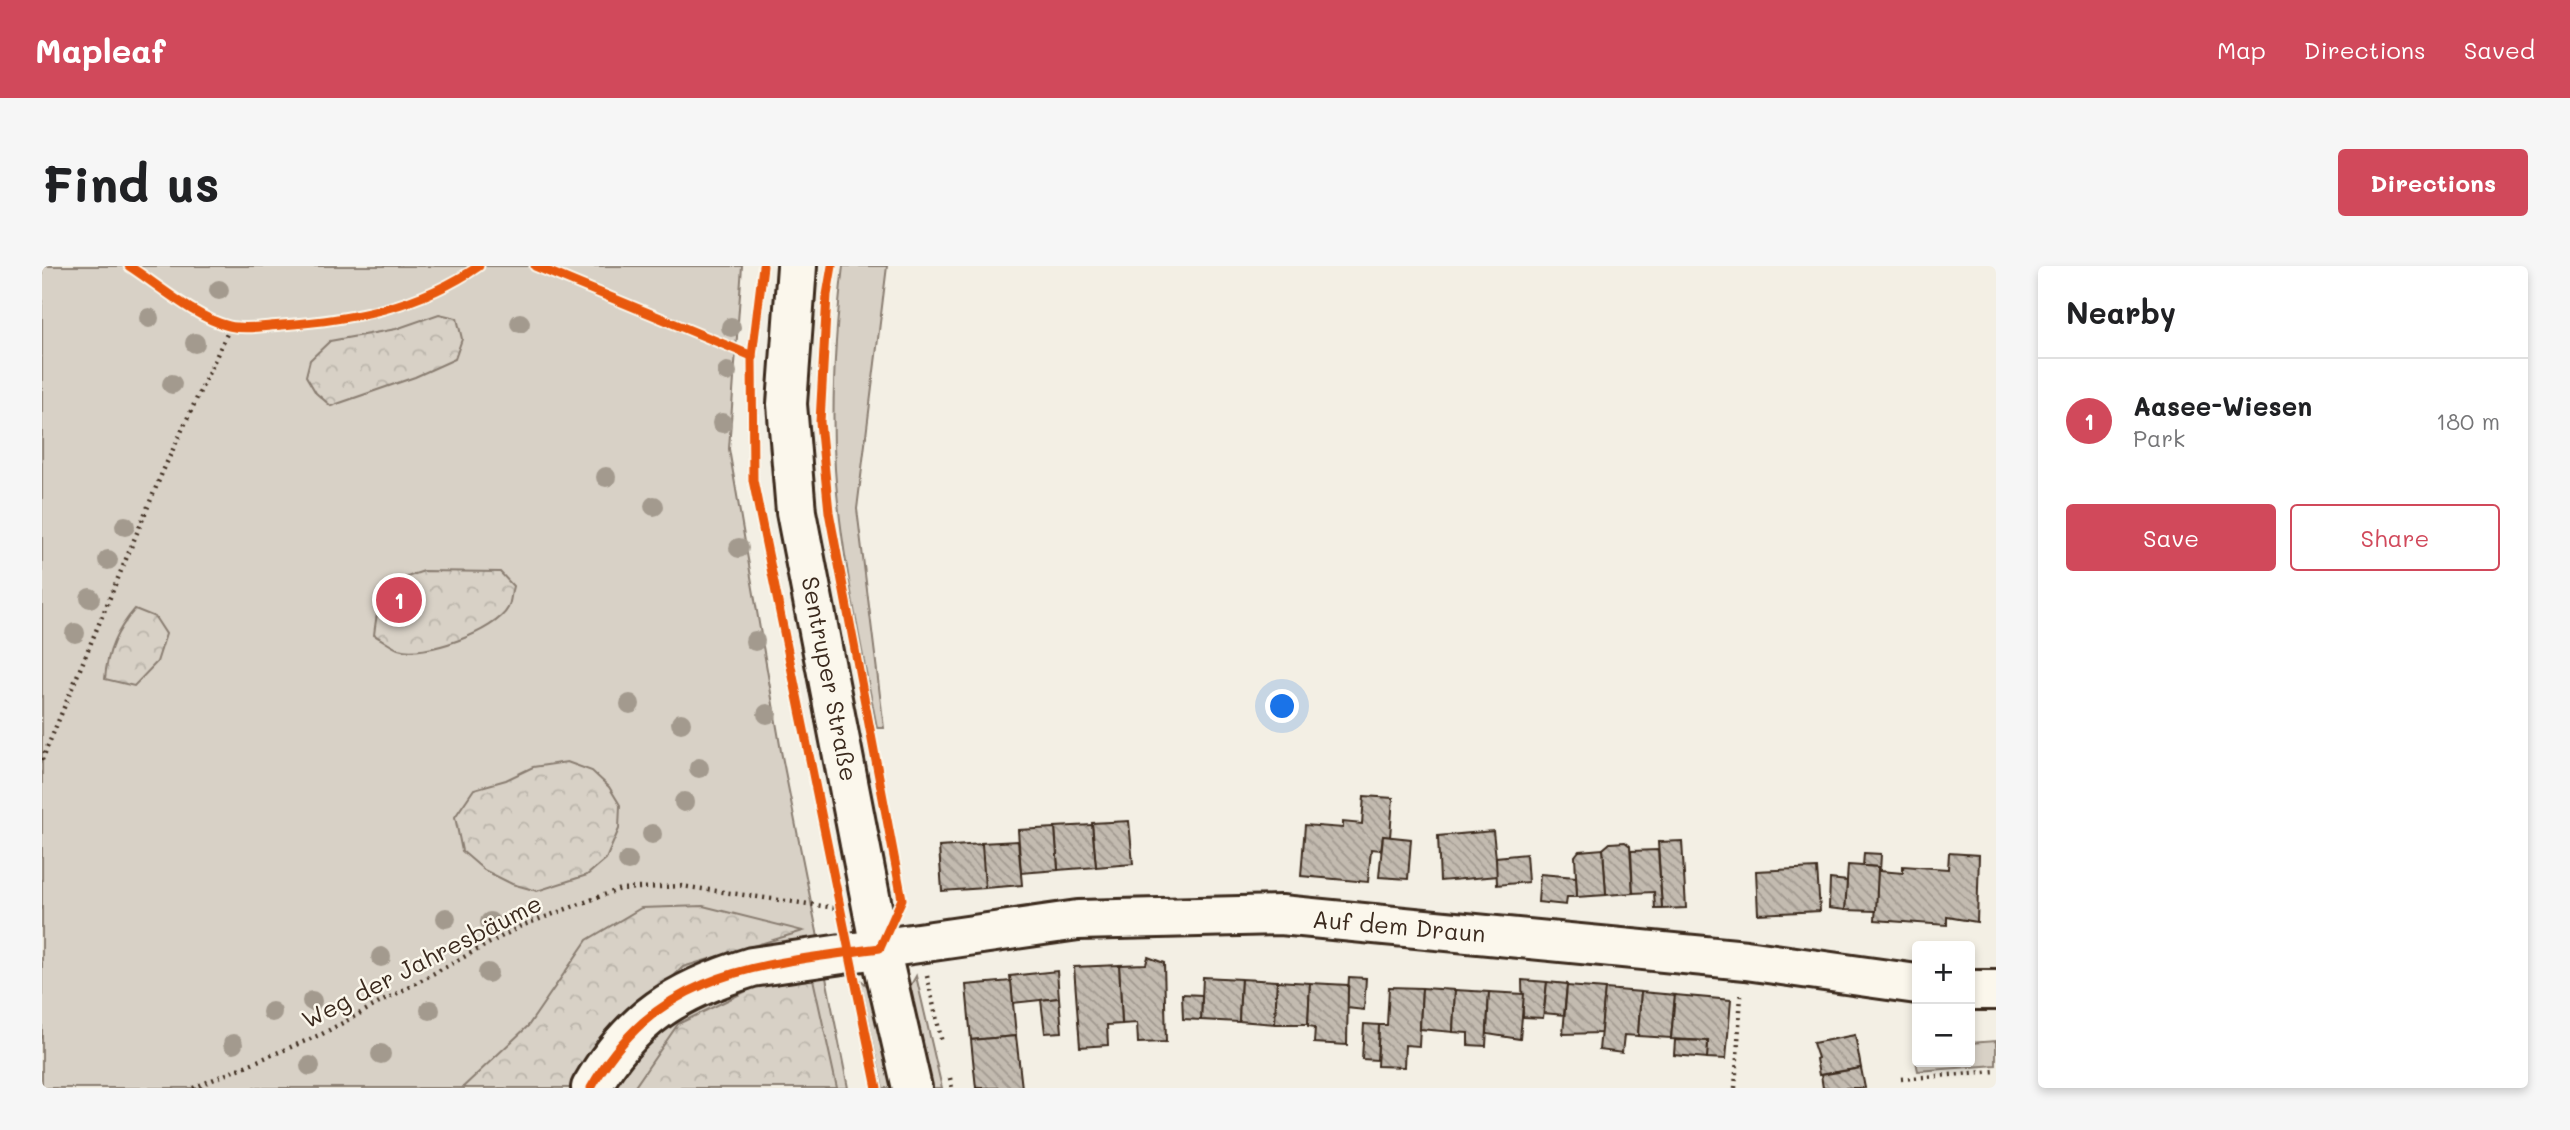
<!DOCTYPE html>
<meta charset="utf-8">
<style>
body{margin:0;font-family:Mali,sans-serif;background:#f6f6f6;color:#202124}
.controls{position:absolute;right:21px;bottom:21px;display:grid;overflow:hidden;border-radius:7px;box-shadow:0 4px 10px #0003}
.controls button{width:63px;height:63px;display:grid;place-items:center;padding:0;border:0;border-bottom:2px solid #e0e0e0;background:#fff;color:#202124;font:35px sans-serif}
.you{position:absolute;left:1241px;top:441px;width:24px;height:24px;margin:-18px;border:5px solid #fff;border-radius:50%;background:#1a73e8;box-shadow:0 0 0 10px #1a73e833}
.badge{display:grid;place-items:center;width:46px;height:46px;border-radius:50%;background:#d1495b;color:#fff;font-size:23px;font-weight:700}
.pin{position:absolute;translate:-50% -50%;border:4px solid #fff;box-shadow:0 2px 7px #0006}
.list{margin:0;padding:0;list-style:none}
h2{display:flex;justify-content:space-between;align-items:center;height:91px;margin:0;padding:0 28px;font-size:30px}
h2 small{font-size:23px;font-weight:400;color:#757577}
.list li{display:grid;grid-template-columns:46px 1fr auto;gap:21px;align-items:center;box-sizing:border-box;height:126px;padding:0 28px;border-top:2px solid #e0e0e0}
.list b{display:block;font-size:26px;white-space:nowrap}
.list p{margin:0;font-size:23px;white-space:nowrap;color:#757577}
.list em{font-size:23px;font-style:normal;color:#757577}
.actions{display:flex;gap:14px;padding:21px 28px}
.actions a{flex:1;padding:16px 0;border:2px solid #d1495b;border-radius:7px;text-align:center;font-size:24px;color:#d1495b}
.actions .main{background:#d1495b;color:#fff}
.map{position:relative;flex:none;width:1954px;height:822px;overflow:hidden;border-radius:7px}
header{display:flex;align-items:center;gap:42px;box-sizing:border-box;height:98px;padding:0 35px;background:#d1495b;color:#fff}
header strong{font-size:33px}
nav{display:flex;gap:38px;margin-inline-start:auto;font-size:24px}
.intro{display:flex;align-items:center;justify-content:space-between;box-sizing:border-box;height:168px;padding:0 42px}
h1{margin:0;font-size:49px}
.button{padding:18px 32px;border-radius:7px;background:#d1495b;color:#fff;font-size:24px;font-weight:700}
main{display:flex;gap:42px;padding:0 42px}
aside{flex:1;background:#fff;border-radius:7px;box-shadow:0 4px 10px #0003}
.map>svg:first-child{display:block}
.green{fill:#d8d1c6;stroke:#8a7e72;stroke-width:2}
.forest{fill:url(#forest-crowns);stroke:#8a7e72;stroke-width:2}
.building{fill:url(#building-back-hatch);stroke:#3b2a1e;stroke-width:2}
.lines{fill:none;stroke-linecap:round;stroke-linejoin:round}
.street-casing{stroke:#3b2a1e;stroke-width:44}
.path{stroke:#3b2a1e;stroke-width:4.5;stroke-dasharray:2 5;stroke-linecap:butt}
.street{stroke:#fbf7ec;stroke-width:38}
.cycleway-casing{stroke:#fbf7ec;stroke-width:13}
.cycleway{stroke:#e8590c;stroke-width:9}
.tree{fill:#a39a8e}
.labels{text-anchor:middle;stroke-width:5;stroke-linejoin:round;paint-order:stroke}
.street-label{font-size:24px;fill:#3b2a1e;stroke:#fbf7ec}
</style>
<header>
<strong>Mapleaf</strong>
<nav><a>Map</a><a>Directions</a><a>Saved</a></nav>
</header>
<div class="intro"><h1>Find us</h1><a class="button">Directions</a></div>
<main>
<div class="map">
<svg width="1954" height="822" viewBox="0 0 1954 822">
<defs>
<pattern id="forest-crowns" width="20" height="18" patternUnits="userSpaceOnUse" patternTransform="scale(1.75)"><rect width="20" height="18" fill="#d8d1c6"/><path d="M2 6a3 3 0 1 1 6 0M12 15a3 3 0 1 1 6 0" fill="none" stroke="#bab4aa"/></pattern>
<pattern id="building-back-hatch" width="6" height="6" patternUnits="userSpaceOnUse" patternTransform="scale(1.75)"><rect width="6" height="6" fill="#c3bbb0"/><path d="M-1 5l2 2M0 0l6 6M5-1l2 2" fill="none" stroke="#a0988f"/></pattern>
</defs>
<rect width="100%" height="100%" fill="#f3efe4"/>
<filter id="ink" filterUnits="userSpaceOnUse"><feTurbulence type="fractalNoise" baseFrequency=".0143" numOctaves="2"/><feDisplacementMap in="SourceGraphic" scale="14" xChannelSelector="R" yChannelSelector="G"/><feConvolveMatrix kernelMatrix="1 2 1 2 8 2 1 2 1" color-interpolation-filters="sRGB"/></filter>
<g filter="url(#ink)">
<g class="green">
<path d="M0,0H700L687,183L739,485L806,822H0Z"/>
<path d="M801,0H845L815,243L842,462H835C819,378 799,289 793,203C789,135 793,68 801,0Z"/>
<path d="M874,710L900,822H884L865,726Z"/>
<path d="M818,713L839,733L853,822H841Z"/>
<path d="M1954,775V799L1876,805L1873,791L1875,787V796H1928V777Z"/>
</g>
<g class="forest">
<path d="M397,48L415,52L420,73L413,93L373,111L289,140L274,127L264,110L268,94L288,75L354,63Z"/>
<path d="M382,305L458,306L471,320C469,327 469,336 466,342C454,365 381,392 356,383C348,380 340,373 332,369C337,327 341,318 382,305Z"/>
<path d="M93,343L113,351L124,368L115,396L92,420L63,413C65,385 75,364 93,343Z"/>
<path d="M525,496L550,505L567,521L578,539L577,563L564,593L545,609L495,625L470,618L442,604L420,585L413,551L432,523L464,514L491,501Z"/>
<path d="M661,640L761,665L641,701L548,792L534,822H420L486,760L545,674L599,642Z"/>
<path d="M771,713L795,822H592L636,758L721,717Z"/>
</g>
<g class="building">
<path d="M1322,530L1351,532L1348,571L1341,570L1339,584L1329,583L1326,616L1259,610L1263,559L1301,562V556L1320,558Z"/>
<path d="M1087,555L1091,598L1054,601L1050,557Z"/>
<path d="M1050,559L1054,601L1016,604L1013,561Z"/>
<path d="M1013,562L1016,604L979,607L976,564Z"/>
<path d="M1451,565L1456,610L1398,615L1396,570Z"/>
<path d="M1341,570L1369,573L1366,613L1337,611Z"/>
<path d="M976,575L980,619L943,622L939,577Z"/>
<path d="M1640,575L1644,642L1620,643L1616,576Z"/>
<path d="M1583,576L1588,580L1591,627L1564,629L1561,583L1568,577Z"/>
<path d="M940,578L943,622L900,625L897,581Z"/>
<path d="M1561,583L1564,629L1535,631L1533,590L1537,585Z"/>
<path d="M1616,584L1620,643H1613L1612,626L1591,627L1589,585Z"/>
<path d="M1822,587L1839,588L1838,605L1861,607V600L1906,603L1907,587L1937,589L1935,656L1905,651V659L1833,654L1836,601L1821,600Z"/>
<path d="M1484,588L1486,616L1455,619L1454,591Z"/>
<path d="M1806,599L1836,601L1834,645L1803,644Z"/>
<path d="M1775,602L1778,645L1716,648L1714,605Z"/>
<path d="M1498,608L1534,611L1535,631H1525L1524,639L1496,636Z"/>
<path d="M1788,613L1805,615L1803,644L1787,642Z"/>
<path d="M1106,691L1122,697L1124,776L1096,777L1095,757L1080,758L1077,699L1104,698Z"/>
<path d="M1077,699L1080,758L1065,759L1066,779L1038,781L1032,701Z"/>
<path d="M1015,705L1017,732L971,737L968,710Z"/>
<path d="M1161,711L1199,713L1197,756L1159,754Z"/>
<path d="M1307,711L1324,712L1322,744L1305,742Z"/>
<path d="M1199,713L1235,715L1233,758L1197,755Z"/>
<path d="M1480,714L1505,716L1501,752L1481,751Z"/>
<path d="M969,715L974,770L929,774L924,719Z"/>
<path d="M1235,715L1268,717L1266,758H1233Z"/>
<path d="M1505,716L1525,718L1522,749L1502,747Z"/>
<path d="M1268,717L1306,719L1305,779L1272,777L1273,761L1266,760Z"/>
<path d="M1525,720L1563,723L1559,767L1521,768Z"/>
<path d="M1347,721L1380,722L1377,780L1363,779L1362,801L1335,800L1337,759H1345Z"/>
<path d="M1380,722L1413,724L1411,766L1378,763Z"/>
<path d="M1563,723L1599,726L1596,770L1582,769L1580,787L1557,784Z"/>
<path d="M1413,724L1447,726L1444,780L1426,779V767L1411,766Z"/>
<path d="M1447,726L1482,728L1478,773L1445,768Z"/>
<path d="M1599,726L1633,729L1629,772L1596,770Z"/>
<path d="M1140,728L1160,729L1159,754L1141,753Z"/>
<path d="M1633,729L1689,734L1684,793L1665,792L1666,775L1629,773Z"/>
<path d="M1017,732L1020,766L1003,767L999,734Z"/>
<path d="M1322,758L1337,759L1335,794L1320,793Z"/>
<path d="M1813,769L1819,802L1777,809L1774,793L1776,792L1771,777Z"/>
<path d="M974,770L980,822H934L929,774Z"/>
<path d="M1633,774L1666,775L1665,792L1632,789Z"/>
<path d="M1819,802L1823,822H1781L1779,809Z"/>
</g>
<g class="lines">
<g class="street-casing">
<g id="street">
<path d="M755,0L745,138L754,246L838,682L870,822"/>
<path d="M1928,724H1954"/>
<path d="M549,822C589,752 635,724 710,701L1036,654L1239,649L1704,694L1875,718"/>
</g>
</g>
<g class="path">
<path d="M493,0L710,90"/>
<path d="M0,494L120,207L188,61"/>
<path d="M885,710L900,777"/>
<path d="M908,812L910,822"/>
<path d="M1859,813L1954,805"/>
<path d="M151,822L280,768L479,660L578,623L639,620L794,642"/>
<path d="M1693,822L1699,729"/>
</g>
<use href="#street" class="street"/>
<g class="cycleway-casing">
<g id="cycleway">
<path d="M87,0C115,18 155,53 187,60C204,64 223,60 240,59C310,54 378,41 437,0"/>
<path d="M493,0L710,90"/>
<path d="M721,0L710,90L711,214L835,822"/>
<path d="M549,822C617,703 716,699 838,682L860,633L787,246L778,156L785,29L790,0"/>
</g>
</g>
<use href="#cycleway" class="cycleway"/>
</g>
<g class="tree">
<circle cx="177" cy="24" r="10"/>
<circle cx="107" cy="52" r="10"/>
<circle cx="478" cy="57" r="10"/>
<circle cx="689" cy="61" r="10"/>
<circle cx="153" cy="77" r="10"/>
<circle cx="685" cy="106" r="10"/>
<circle cx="130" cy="118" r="10"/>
<circle cx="680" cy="157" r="10"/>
<circle cx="564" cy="211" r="10"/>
<circle cx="612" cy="240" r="10"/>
<circle cx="83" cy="260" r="10"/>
<circle cx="697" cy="282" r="10"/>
<circle cx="66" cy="294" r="10"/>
<circle cx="48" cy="332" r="10"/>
<circle cx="33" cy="367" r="10"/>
<circle cx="713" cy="375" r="10"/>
<circle cx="588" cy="438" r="10"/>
<circle cx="725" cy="448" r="10"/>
<circle cx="639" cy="457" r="10"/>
<circle cx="657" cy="502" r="10"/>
<circle cx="642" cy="536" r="10"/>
<circle cx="610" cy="568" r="10"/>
<circle cx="586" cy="595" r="10"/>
<circle cx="404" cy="652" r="10"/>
<circle cx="448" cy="656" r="10"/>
<circle cx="339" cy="691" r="10"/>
<circle cx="446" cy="707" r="10"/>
<circle cx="270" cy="735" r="10"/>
<circle cx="388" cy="744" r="10"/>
<circle cx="230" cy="746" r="10"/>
<circle cx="191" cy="778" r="10"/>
<circle cx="339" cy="788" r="10"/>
<circle cx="268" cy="800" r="10"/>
</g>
</g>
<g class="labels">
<g class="street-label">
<text transform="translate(787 413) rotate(79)" y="8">Sentruper Straße</text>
<text transform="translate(1357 661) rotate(5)" y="8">Auf dem Draun</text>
<text transform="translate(380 696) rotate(-27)" y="8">Weg der Jahresbäume</text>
</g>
</g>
</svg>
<div class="controls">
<button>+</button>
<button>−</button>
</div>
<div class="you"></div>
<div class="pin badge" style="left:357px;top:334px">1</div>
</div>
<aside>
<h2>Nearby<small></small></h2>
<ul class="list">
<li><span class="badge">1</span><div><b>Aasee-Wiesen</b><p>Park</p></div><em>180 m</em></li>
</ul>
<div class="actions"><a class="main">Save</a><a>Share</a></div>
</aside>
</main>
